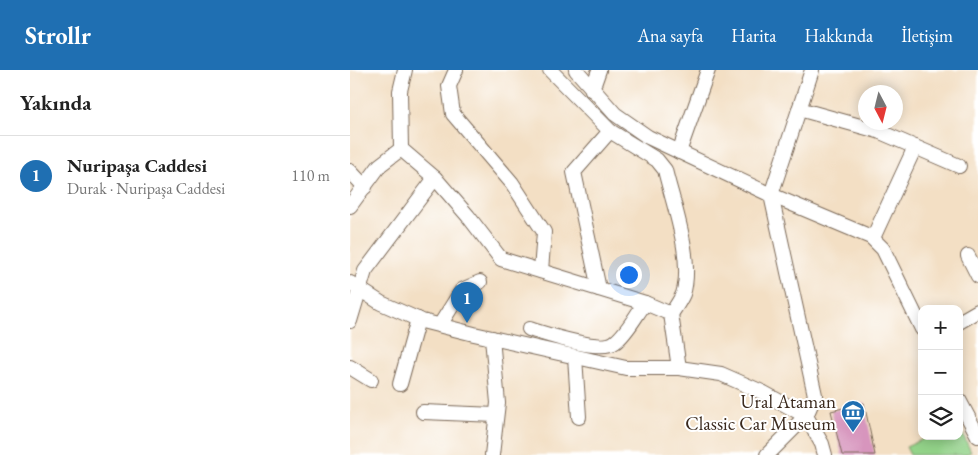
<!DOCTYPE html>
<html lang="tr">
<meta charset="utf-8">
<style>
body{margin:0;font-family:"EB Garamond",serif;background:#f2f2f2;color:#222}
.controls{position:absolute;right:15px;bottom:15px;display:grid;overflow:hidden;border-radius:10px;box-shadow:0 2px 12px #0003}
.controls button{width:45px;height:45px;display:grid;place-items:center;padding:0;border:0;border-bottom:1px solid #e0e0e0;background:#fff;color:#222;font:25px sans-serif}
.compass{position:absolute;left:508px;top:15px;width:45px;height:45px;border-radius:50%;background:#fff;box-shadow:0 2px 12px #0003;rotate:173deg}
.you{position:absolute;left:278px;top:204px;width:18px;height:18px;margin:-12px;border:4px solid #fff;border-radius:50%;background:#1a73e8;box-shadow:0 0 0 8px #1a73e833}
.badge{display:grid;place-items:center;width:32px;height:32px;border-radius:50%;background:#1f6fb2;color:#fff;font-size:16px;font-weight:700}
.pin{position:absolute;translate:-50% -41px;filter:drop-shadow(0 1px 2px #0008)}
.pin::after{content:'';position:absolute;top:26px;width:18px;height:15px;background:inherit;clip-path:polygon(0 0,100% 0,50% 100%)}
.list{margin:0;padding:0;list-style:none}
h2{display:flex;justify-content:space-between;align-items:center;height:65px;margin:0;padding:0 20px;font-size:21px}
h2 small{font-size:16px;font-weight:400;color:#767676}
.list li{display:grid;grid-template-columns:32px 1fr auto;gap:15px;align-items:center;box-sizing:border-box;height:80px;padding:0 20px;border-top:1px solid #e0e0e0}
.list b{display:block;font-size:19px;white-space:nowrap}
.list p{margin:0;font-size:16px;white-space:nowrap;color:#767676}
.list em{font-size:16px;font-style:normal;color:#767676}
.icon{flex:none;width:28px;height:28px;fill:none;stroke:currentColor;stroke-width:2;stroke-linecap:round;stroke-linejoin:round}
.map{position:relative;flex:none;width:628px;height:385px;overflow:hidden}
header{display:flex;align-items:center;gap:30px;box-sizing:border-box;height:70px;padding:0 25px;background:#1f6fb2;color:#fff}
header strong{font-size:24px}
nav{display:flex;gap:28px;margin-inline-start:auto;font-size:18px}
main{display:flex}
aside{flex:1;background:#fff}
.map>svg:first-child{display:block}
.green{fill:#93d389;stroke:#677e54}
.building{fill:#d795bd}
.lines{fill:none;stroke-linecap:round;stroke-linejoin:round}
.minor-casing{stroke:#7b6958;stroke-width:16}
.minor{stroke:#fff;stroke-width:14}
.labels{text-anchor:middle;stroke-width:4;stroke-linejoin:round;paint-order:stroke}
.poi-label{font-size:19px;fill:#3b2a1e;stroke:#fff;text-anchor:end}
</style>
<header>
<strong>Strollr</strong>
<nav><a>Ana sayfa</a><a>Harita</a><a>Hakkında</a><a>İletişim</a></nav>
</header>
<main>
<aside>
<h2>Yakında<small></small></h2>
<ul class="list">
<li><span class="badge">1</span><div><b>Nuripaşa Caddesi</b><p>Durak · Nuripaşa Caddesi</p></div><em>110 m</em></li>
</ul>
</aside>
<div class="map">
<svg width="628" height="385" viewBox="0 0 628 385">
<rect width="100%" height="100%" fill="#fff"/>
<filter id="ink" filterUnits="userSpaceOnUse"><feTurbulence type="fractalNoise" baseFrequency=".02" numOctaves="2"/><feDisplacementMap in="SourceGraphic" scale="10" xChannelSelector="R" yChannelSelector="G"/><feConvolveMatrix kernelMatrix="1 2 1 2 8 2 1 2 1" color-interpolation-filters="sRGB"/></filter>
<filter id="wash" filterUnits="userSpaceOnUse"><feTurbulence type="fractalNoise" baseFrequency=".0096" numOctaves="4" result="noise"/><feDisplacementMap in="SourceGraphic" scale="20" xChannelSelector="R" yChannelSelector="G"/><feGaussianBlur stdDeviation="1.12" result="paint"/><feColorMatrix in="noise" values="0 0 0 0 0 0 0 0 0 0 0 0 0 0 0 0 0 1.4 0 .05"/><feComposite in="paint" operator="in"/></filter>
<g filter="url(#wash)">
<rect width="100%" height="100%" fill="#f3dfc4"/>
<path class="green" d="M609,356L621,382L614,385H560L556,377L580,366H609Z"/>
<g id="blocks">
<path class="building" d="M514,333L525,385H492L481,341Z"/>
</g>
</g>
<g filter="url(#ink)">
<use href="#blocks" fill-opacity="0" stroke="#7b6958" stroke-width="1"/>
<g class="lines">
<g class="minor-casing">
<g id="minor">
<path d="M106,0L99,16L103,44L162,113L194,162L191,201"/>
<path d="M200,0L260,61L307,90L315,100C323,134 344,190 333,224C330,231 325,238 321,244"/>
<path d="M226,0L265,44L298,67L421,125L521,167L533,179L572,259"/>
<path d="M242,20L249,0"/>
<path d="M449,39L528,61L609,96"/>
<path d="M51,79L50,21L55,0"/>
<path d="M329,82L358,0"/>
<path d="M0,101L15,117"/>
<path d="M0,136L30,95L51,79L85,108L118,146L151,189L295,233L321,244L329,298"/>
<path d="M523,168L565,77"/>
<path d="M618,186L628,206"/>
<path d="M0,213L31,233L72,251L124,264L276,298H329L371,304L412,322L456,346L472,374L475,385"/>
<path d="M249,219L224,102L260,61"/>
<path d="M0,251L15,201L85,108"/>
<path d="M609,252L628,241"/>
<path d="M90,255L112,220L130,212"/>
<path d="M179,259C196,264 251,283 265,272C277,263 286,245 295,233"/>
<path d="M142,268L148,333L142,385"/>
<path d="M225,287L229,347"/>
<path d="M0,297L21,310"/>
<path d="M50,314L68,249"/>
<path d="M609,330L628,366"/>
<path d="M73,342L146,345"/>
<path d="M417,385L456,346L465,325L421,125L462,0"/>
</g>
</g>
<use href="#minor" class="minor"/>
</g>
</g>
<defs>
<g id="museum-pin" transform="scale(1.25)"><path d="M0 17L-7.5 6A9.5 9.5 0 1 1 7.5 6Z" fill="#1f6fb2" stroke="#fff"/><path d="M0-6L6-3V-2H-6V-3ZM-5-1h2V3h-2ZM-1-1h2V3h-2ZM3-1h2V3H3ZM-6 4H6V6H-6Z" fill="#fff"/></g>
</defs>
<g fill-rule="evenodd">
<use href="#museum-pin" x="503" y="342"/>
</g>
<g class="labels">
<g class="poi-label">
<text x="486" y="338">Ural Ataman<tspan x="486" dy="22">Classic Car Museum</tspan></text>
</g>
</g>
</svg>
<div class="controls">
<button>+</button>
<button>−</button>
<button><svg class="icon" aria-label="layers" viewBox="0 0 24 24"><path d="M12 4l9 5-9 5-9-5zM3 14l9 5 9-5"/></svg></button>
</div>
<svg class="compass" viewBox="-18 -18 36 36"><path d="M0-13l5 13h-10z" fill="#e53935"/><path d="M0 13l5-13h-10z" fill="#767676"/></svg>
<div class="you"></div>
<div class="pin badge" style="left:117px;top:253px">1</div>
</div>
</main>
